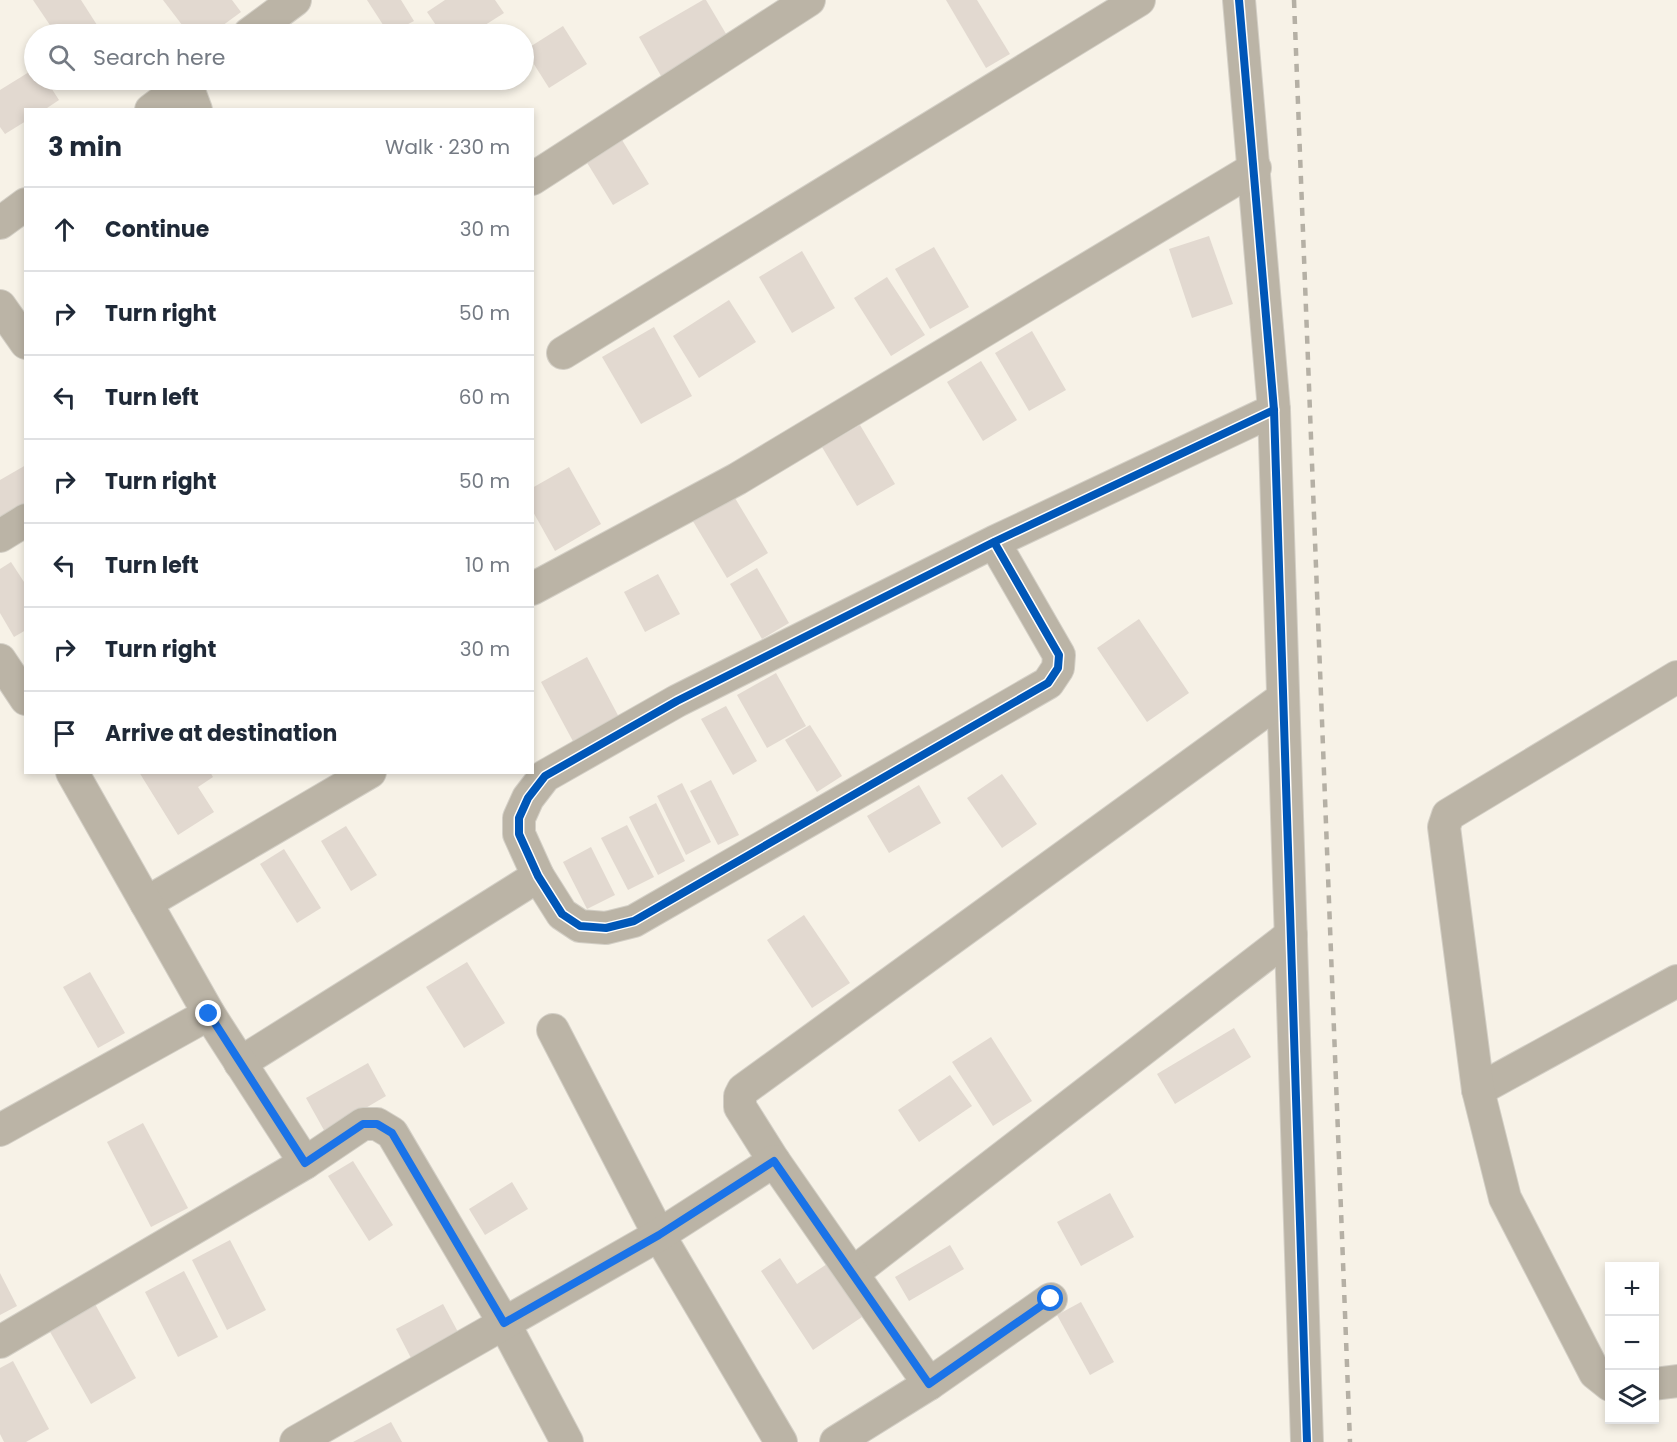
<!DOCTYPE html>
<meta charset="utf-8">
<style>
body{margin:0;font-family:Poppins,sans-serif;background:#f6f6f7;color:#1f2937}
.controls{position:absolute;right:18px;bottom:18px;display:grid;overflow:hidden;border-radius:0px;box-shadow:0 3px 9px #0003}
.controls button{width:54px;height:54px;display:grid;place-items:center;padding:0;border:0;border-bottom:2px solid #e0e1e3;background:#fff;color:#1f2937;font:30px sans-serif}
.stop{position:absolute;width:18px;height:18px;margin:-14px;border:4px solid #1a73e8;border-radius:50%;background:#fff}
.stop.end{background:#1a73e8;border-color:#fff;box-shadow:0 2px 6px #0008}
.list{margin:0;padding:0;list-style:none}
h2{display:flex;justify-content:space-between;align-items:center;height:78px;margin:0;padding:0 24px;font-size:26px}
h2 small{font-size:20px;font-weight:400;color:#747a83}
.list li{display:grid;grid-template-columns:39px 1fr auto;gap:18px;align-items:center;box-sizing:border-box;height:84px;padding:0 24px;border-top:2px solid #e0e1e3}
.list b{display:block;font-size:22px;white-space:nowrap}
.list em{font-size:20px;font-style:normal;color:#747a83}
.icon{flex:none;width:33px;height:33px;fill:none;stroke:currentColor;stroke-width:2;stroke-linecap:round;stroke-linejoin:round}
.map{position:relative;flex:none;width:1677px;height:1442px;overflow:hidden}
.search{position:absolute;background:#fff;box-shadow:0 3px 9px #0003;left:24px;top:24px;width:510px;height:66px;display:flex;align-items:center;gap:15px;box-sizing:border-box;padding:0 21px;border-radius:33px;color:#747a83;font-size:22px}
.panel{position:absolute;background:#fff;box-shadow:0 3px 9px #0003;left:24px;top:108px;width:510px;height:666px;border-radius:0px}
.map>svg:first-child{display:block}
.building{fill:#e2d9d0}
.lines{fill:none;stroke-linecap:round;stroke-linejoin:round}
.minor-casing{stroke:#d3cfc6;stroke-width:34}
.minor{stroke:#bbb4a6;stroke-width:32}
.rail{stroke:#b5b0a5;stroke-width:4.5;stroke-dasharray:8 8;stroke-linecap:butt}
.cycleway-casing{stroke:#fff;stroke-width:11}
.cycleway{stroke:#0057b8;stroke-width:8}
.route{stroke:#1a73e8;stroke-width:8}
</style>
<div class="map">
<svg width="1677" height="1442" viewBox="0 0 1677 1442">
<rect width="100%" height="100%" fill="#f7f2e7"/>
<g class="building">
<path d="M33,0H81L97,25L82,34H56Z"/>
<path d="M163,0H232L241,12L211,34H189Z"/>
<path d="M367,0H401L414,21L389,34Z"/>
<path d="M445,0H495L504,13L471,34H442L427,12Z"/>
<path d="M703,0H706L732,44L665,83L639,37Z"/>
<path d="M946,0H977L1010,54L986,68Z"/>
<path d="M563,26L587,64L549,88L525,50Z"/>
<path d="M34,69V80H46L59,100L44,110H26V121L5,134L0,127V90Z"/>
<path d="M622,140L649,184L613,205L586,161Z"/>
<path d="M1209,236L1233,304L1192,318L1169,249Z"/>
<path d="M934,247L969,307L930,329L895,269Z"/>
<path d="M802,251L835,308L792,333L759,277Z"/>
<path d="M887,277L925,335L891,356L854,298Z"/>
<path d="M729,300L756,342L699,378L673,336Z"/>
<path d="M654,327L692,396L641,424L602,357Z"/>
<path d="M1032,331L1066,390L1029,411L995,353Z"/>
<path d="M981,361L1017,420L983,441L947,382Z"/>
<path d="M860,425L895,484L857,506L822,447Z"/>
<path d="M26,465V506L0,521V480Z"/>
<path d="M569,467L601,524L555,551L532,510V488Z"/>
<path d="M732,493L768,553L727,578L691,518Z"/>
<path d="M11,562L26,585V630L14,637L0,613V569Z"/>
<path d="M757,568L789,623L762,639L730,584Z"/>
<path d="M658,574L680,614L645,632L624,592Z"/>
<path d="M1139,619L1189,693L1147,722L1097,648Z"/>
<path d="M587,657L621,721L575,745L541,682Z"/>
<path d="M776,673L806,726L767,748L737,695Z"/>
<path d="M726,706L757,761L733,775L701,719Z"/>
<path d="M810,725L842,776L817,792L785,740Z"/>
<path d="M139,772H210L213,777L198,787L214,812L178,835Z"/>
<path d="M1002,774L1037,824L1002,848L967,798Z"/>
<path d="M711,780L739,835L718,845L690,791Z"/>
<path d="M682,783L711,842L686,855L657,796Z"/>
<path d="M919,785L941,823L889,853L867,816Z"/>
<path d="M656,803L685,861L658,875L629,817Z"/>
<path d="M627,825L654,877L628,890L601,838Z"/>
<path d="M346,826L377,875L351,891L321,841Z"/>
<path d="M591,847L615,895L587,909L563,862Z"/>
<path d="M284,849L321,908L297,923L260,864Z"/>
<path d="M804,915L850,983L812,1008L767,940Z"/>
<path d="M467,962L505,1023L464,1048L426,987Z"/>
<path d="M90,972L125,1033L98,1048L63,987Z"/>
<path d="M1234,1028L1251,1057L1175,1104L1157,1074Z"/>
<path d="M991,1037L1032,1101L993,1126L952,1062Z"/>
<path d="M368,1063L386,1096L325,1132L306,1098Z"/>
<path d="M950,1075L972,1106L919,1142L898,1110Z"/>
<path d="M143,1123L188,1208L151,1227L107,1142Z"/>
<path d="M353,1161L393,1225L369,1241L328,1176Z"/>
<path d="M512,1182L528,1209L485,1235L469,1209Z"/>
<path d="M1110,1193L1134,1237L1081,1266L1057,1222Z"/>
<path d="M230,1240L266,1310L227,1330L192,1260Z"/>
<path d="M950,1245L964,1269L909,1301L895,1277Z"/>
<path d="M780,1258L797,1284L827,1264L862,1317L813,1350L761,1271Z"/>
<path d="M184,1271L218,1337L178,1357L145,1292Z"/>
<path d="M0,1273L17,1306L0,1315Z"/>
<path d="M1081,1302L1114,1362L1090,1375L1057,1315Z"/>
<path d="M95,1304L136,1378L91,1404L49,1330Z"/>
<path d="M443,1304L458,1332L411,1358L396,1329Z"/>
<path d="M13,1361L49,1429L26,1442H4L0,1434V1368Z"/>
<path d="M391,1422L402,1442H353Z"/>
</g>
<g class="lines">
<g class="minor-casing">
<g id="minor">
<path d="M1239,0L1274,410L1307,1442"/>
<path d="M249,34L295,0"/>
<path d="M186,83L196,110"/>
<path d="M151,110L191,80"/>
<path d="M532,179L809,0"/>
<path d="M0,223L26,204"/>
<path d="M0,306L26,343"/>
<path d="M563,353L1139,0"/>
<path d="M0,536L26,520"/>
<path d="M994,542L1059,655L1058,668L1048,683L634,921L606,928L580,926L562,914L538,876L519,834V818L528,798L545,776L677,701L994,542L1274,410"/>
<path d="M532,589L737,479L1255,168"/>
<path d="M0,660L26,699"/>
<path d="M146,903L370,772"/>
<path d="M553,1030L659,1235L781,1442"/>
<path d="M240,1063L538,876"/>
<path d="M1478,1090L1677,981"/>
<path d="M0,1130L209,1014"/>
<path d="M305,1163L363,1124H377L392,1133L504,1323L567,1442"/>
<path d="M853,1273L1291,935"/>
<path d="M0,1342L305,1163L209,1014L72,772"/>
<path d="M929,1384L774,1161L740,1107V1096L743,1090L1283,698"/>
<path d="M1654,1384L1677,1381"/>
<path d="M1610,1385L1595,1373L1505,1198L1478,1090L1444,827L1448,815L1677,677"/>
<path d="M296,1442L659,1235L774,1161"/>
<path d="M836,1442L929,1384L1051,1299"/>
</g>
</g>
<use href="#minor" class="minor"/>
<path class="rail" d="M1294,0L1350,1442"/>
<g class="cycleway-casing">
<g id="cycleway">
<path d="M1239,0L1274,410L1307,1442"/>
<path d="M994,542L1059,655L1058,668L1048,683L634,921L606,928L580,926L562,914L538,876L519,834V818L528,798L545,776L677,701L994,542L1274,410"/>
</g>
</g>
<use href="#cycleway" class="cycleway"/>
</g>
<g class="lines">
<path class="route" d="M209,1014L305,1163L363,1124H377L392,1133L504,1323L659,1235L774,1161L929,1384L1051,1299"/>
</g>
</svg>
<div class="controls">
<button>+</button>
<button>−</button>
<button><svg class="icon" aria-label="layers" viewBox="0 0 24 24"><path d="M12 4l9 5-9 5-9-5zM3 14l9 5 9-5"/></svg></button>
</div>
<div class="stop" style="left:1051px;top:1299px"></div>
<div class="stop end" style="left:209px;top:1014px"></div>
<div class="search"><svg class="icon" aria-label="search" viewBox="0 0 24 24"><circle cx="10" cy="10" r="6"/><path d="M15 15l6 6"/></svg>Search here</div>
<section class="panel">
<h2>3 min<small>Walk · 230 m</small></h2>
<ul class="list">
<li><svg class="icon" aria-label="ahead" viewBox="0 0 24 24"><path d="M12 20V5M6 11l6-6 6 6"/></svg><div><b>Continue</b></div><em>30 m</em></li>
<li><svg class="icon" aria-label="right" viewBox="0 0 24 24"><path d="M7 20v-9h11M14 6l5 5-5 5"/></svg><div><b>Turn right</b></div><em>50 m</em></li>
<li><svg class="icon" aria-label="left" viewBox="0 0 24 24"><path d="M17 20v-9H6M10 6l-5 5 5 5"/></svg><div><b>Turn left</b></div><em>60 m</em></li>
<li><svg class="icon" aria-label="right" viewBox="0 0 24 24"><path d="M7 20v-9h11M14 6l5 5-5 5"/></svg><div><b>Turn right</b></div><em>50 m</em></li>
<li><svg class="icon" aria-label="left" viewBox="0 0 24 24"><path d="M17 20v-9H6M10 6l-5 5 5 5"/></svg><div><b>Turn left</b></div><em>10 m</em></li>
<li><svg class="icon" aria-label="right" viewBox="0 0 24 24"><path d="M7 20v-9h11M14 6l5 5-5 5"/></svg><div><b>Turn right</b></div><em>30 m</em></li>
<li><svg class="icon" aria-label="arrive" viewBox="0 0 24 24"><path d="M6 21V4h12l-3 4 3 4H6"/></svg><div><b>Arrive at destination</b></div></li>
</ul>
</section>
</div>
